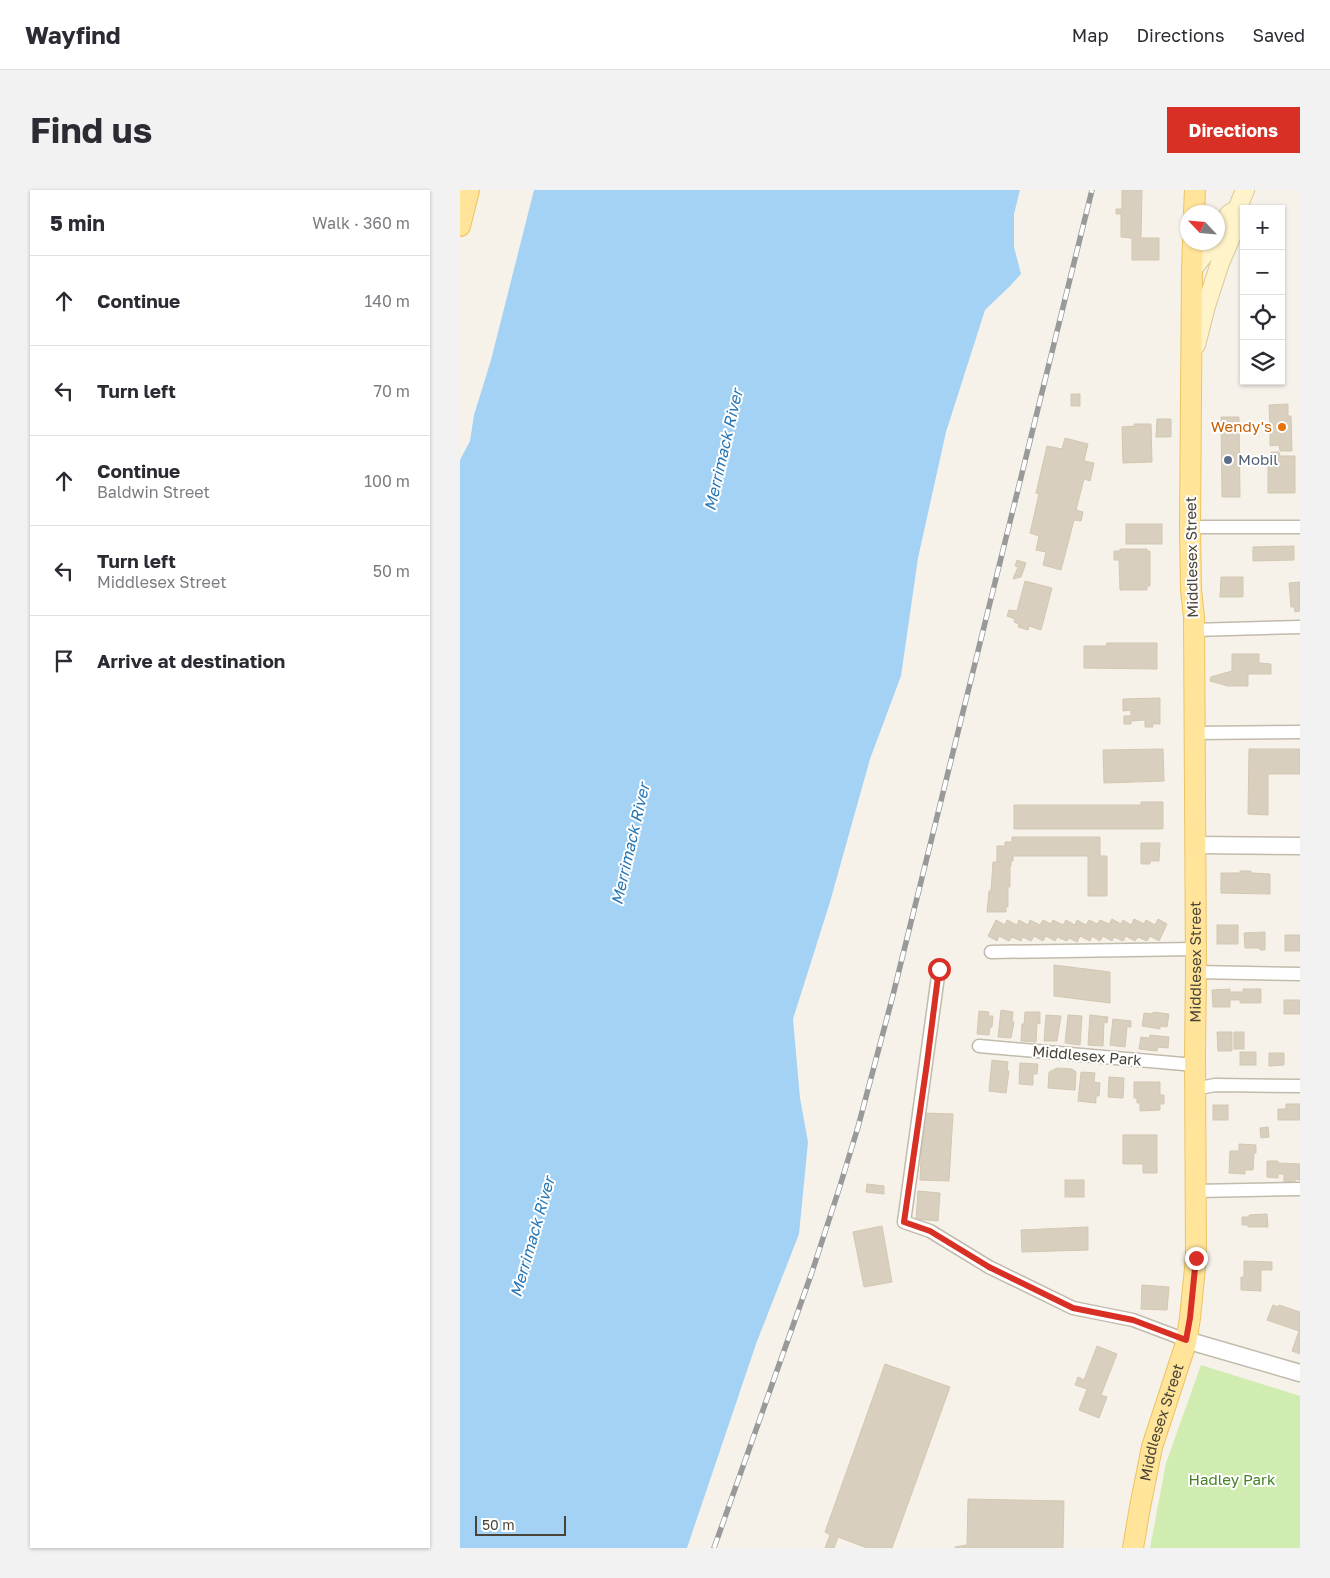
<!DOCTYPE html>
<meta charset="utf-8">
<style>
body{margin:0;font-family:"Golos Text",sans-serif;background:#f2f2f3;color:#2b2b33}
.controls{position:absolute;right:15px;top:15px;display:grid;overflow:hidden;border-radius:0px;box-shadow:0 1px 4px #0004}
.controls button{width:45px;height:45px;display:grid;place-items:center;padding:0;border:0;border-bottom:1px solid #e1e1e2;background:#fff;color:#2b2b33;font:25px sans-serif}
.compass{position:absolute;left:720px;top:15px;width:45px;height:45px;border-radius:50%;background:#fff;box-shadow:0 1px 4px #0004;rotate:296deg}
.scale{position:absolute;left:15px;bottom:12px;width:91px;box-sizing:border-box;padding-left:5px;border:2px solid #4a4337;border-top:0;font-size:14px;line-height:18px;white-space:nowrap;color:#4a4337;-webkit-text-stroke:4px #fff;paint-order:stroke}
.stop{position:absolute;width:15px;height:15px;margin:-11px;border:4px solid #d93025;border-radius:50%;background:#fff}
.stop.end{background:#d93025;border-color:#fff;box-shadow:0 1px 5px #0008}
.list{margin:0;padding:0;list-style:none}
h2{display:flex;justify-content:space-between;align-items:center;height:65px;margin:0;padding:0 20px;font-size:21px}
h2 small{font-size:16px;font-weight:400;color:#7c7c81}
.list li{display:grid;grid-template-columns:32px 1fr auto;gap:15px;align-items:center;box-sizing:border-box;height:90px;padding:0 20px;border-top:1px solid #e1e1e2}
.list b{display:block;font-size:19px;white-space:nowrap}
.list p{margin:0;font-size:16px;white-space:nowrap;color:#7c7c81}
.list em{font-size:16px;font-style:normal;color:#7c7c81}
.icon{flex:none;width:28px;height:28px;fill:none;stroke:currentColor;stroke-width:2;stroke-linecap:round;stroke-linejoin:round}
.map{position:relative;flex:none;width:840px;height:1358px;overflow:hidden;border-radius:0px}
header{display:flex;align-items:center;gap:30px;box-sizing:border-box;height:70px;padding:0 25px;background:#fff;border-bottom:1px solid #e1e1e2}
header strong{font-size:24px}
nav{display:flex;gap:28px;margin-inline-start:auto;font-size:18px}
.intro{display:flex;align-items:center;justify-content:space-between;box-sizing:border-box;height:120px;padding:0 30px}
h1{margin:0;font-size:35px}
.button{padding:12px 22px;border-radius:0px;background:#d93025;color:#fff;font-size:18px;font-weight:700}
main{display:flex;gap:30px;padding:0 30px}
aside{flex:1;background:#fff;border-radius:0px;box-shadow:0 1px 4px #0004}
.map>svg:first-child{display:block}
.green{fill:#d0ecb0}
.water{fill:#a3d2f5}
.building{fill:#d8cfbe;stroke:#d4c7b1}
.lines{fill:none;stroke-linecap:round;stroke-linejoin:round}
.minor-casing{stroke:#c2bbab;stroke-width:15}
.tertiary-casing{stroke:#c2bbab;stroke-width:19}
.secondary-casing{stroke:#d8c897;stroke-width:20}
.primary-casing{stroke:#ecc562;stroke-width:22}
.minor{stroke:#fff;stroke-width:12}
.tertiary{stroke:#fff;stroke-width:16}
.secondary{stroke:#fff3ca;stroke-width:18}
.primary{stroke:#ffe499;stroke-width:20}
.rail-casing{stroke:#999;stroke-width:5.5}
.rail{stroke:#fff;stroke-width:4;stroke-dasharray:11;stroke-linecap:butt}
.route{stroke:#d93025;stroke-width:6}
.food-dot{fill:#e8710a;stroke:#fff;stroke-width:2}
.service-dot{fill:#5c6f8a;stroke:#fff;stroke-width:2}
.labels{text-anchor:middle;stroke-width:4;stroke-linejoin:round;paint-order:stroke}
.food-label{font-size:15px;fill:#c56008;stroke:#fff;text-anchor:end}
.service-label{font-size:15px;fill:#4e5e75;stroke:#fff;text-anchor:start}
.street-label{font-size:15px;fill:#4a4337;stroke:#fff}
.park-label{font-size:15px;fill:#468125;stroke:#fff}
.water-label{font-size:16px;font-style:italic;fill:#2777b6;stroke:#fff}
</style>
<header>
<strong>Wayfind</strong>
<nav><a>Map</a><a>Directions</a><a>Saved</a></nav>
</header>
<div class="intro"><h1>Find us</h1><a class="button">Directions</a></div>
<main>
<aside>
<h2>5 min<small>Walk · 360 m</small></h2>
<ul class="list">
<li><svg class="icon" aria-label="ahead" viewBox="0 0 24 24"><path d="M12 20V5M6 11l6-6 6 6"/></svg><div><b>Continue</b></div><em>140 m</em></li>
<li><svg class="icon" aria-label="left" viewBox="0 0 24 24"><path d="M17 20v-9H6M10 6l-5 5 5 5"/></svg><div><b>Turn left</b></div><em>70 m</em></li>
<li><svg class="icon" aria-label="ahead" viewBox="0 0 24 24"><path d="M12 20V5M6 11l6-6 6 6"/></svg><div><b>Continue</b><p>Baldwin Street</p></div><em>100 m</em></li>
<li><svg class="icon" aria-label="left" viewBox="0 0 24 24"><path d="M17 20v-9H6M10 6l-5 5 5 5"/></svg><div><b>Turn left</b><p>Middlesex Street</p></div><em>50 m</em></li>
<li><svg class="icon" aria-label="arrive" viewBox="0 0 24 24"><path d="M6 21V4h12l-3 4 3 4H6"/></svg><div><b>Arrive at destination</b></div></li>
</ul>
</aside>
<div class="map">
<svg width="840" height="1358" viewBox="0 0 840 1358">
<rect width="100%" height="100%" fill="#f6f2ea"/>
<path class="green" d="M741,1175L840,1206V1358H690L706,1273Z"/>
<path class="water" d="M74,0H560L554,24V57L561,84L550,96L525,120L486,242L458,368L441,486L410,569L370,712L333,829L340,908L348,952L339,1044L296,1154L227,1358H0V270L10,251L14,225L31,170Z"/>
<g class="building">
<path d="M662,0H682L681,48H699V70H672V48L661,47V24H656V19H662Z"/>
<rect x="611" y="204" width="9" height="12"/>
<path d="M828,214V226H831L832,261H820L819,255L810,256V244L812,243V235L810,236L809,215Z"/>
<path d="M761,227H779L780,307H762Z"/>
<path d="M697,229H711V247H696Z"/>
<path d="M674,234H691L692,272L663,273L662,237L675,236Z"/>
<path d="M605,248L628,254L624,271L634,273L630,291L624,289L616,320L623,322L621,331L614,330L601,380L583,375L586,362L576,360L579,346L570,343L579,304L576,303L587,256L602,259Z"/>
<path d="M811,262H819L820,266H835V303H808V266H811Z"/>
<rect x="666" y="334" width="36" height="20"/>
<path d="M834,356V370L793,371V357Z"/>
<path d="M660,359H687V361H690V396H687V400H660L659,370H654V361H660Z"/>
<path d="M557,370L566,373L561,387L553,389L558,377L555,376Z"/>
<path d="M761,387H783V407H760Z"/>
<path d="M565,391L592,398L581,440L569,436L568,440L558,437L559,434L554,432L555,429L547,426L549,420L557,421Z"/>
<path d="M840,392V421L835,422L834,417H831L829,393Z"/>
<path d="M647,453H697V479L624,478V456H646Z"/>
<path d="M772,464H799V473L811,474V484H788V496H768L750,491L751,487L772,481Z"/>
<path d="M700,508V534H692L693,537H685V530L671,531V534H664V526H671V520L663,521V509Z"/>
<path d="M703,559L704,591L644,593L643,560Z"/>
<path d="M789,559H840V584H808V625L788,624Z"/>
<path d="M681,612H703V639H554V615H681Z"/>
<path d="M552,647H640V666H647V706H628V666H553V671H551V676H550V697H548V717L546,716V722H527L529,701H531L533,672H537V656H545V652H552Z"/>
<path d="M681,653H700L699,671H690V674H681Z"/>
<path d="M780,681H791V683L810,684V704L761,703V683H780Z"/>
<path d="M652,729L661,734L663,730L671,735L674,729L684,734L686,730L695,735L698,729L707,734L699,751L690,746L687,751L678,747L675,751L666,746L663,751L654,747L652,751L643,746L640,751L632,746L630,751L620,746L617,752L609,748L607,751L597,747L595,751L586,746L583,751L574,746L571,751L563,747L561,751L552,747L549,751L539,746L537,751L528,746L536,730L545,735L547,730L557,735L559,730L568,735L570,730L580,735L583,730L591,734L593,730L603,735L606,730L615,735L617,730L626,735L629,730L637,734L640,730L649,734Z"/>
<rect x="757" y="735" width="21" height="19"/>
<path d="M805,742V760H800V758H785L784,743Z"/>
<rect x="825" y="745" width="15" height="16"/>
<path d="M594,775L650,782V813L594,806Z"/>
<path d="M770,799V802H783V799H801V813H780V810H770V817H753L752,800Z"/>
<rect x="824" y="810" width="16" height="14"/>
<path d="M541,820L553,822L552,832H554L551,848L538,847Z"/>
<path d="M519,821L529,822L528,826H533L532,837H530L529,845L517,844Z"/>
<path d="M565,822H580V834L577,833L576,852L561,851L562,834H564Z"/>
<path d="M693,822L709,824L707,837L700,836V839L682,836L684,823L693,824Z"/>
<path d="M586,825L601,826L597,851H584Z"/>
<path d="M608,825L622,826L620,855L605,853Z"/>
<path d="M630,825L648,827L647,833L644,832L643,856L628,855Z"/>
<path d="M653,829L671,831V837H667L665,857L650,855Z"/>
<path d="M757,842H772V861H758Z"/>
<rect x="774" y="842" width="10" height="17"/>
<path d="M690,845L709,847L708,858L698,857L697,861L679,859L681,847L689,848Z"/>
<rect x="780" y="862" width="16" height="13"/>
<path d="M809,863H824V875L809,876Z"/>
<path d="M532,870L548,872L547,881H549L546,903L529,901Z"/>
<path d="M560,873L578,874L577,884H573V895L559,894Z"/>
<path d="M597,878L612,879L616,882L615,900L588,898L589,882Z"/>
<path d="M621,882L635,883L634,892L640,893L639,906H636V913L618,911Z"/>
<path d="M649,887L664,888L663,908L648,907Z"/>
<path d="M674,892H700V905H704V914H700V920L680,921V913H677V908H674Z"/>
<path d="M826,914H840V930H818V919H826Z"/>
<rect x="753" y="915" width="15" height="15"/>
<path d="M463,923L493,924L489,991L460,990Z"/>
<path d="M808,937L809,947L801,948L800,938Z"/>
<path d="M663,945H697V983H683V974H663Z"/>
<path d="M779,954L796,955V963H794L793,980H785V984L769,983L770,961H779Z"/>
<path d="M807,971H818V973L840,974V990L835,989V992H824V984H818V988L807,987Z"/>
<rect x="605" y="990" width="19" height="17"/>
<path d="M407,994L424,996V1004L406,1002Z"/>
<path d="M458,1001L480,1003L478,1031L456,1029Z"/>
<path d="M807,1024L808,1037H788V1035H782V1027H789V1025Z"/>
<path d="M422,1036L432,1092L404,1097L393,1042Z"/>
<path d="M628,1037V1060L562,1062L561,1040Z"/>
<path d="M784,1071L812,1072V1080H801V1101L781,1100V1087H784Z"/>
<path d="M682,1095L709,1097L707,1120L681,1119Z"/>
<path d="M813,1115L818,1117L819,1115L840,1122V1164L832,1161L839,1141L807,1130Z"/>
<path d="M637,1156L657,1164L641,1205L647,1207L639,1228L619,1220L627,1199L615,1195L618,1187L624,1190Z"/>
<path d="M425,1174L490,1197L432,1358H407L378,1347L374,1358H365L370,1345L365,1342Z"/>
<path d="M508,1309L604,1311L603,1358H495V1357L507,1355Z"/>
</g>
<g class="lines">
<g class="minor-casing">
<g id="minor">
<path d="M730,337H840"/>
<path d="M733,440L840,437"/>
<path d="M734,543L840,542"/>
<path d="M531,762L735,759"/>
<path d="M479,779L444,1032L470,1041L529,1077L613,1118L673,1130L726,1150"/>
<path d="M736,782L840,784"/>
<path d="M519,856L735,875"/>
<path d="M735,899L755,895L840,896"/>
<path d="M736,1001L840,999"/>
</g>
</g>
<g class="tertiary-casing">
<g id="tertiary">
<path d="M735,655L840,656"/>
<path d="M726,1150L840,1183"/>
</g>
</g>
<g class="secondary-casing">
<g id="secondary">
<path d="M758,46L769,24L772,22"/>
<path d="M732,80L754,52"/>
<path d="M736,155L746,116L760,73L778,31V17L785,0"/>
</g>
</g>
<g class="primary-casing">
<g id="primary">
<path d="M734,22L735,0"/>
<path d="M0,36L9,0"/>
<path id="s1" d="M673,1358L680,1317L692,1257L726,1153L730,1128L736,1068L735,865L736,782L734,427L731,400L730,337L732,80L733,52"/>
</g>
</g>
<use href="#minor" class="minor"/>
<use href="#tertiary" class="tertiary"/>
<use href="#secondary" class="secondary"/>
<use href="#primary" class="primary"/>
<g class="rail-casing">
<path id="rail" d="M254,1358L352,1082L380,996L398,937L432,809L632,0"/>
</g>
<use href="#rail" class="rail"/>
</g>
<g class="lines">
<path class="route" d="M479,779L467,873L444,1032L470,1041L529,1077L613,1118L673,1130L726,1150L730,1128L736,1068"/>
</g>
<circle class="food-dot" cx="822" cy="237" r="5"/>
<circle class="service-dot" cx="768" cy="270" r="5"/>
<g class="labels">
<g class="food-label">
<text x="812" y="242">Wendy's</text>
</g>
<g class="service-label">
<text x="778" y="275">Mobil</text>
</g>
<g class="street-label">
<text transform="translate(732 367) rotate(-91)" y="5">Middlesex Street</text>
<text dy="5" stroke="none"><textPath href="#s1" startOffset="594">Middlesex Street</textPath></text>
<text transform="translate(627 866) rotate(5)" y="5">Middlesex Park</text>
<text dy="5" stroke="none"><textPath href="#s1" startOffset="129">Middlesex Street</textPath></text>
</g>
<g class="park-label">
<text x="772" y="1295">Hadley Park</text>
</g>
<g class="water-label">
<text transform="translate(263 260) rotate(-77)" y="6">Merrimack River</text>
<text transform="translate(170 654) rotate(-77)" y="6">Merrimack River</text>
<text transform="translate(72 1047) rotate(-74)" y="6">Merrimack River</text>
</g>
</g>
</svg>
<div class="controls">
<button>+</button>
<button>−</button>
<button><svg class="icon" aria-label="locate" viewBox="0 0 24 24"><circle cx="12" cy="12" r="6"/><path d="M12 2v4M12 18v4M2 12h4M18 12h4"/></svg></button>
<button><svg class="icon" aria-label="layers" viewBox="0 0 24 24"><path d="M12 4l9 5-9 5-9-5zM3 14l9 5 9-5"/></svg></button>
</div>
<svg class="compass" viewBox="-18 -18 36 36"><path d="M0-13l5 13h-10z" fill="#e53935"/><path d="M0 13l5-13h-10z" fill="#7c7c81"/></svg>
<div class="scale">50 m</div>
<div class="stop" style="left:479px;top:779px"></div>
<div class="stop end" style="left:736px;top:1068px"></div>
</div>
</main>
